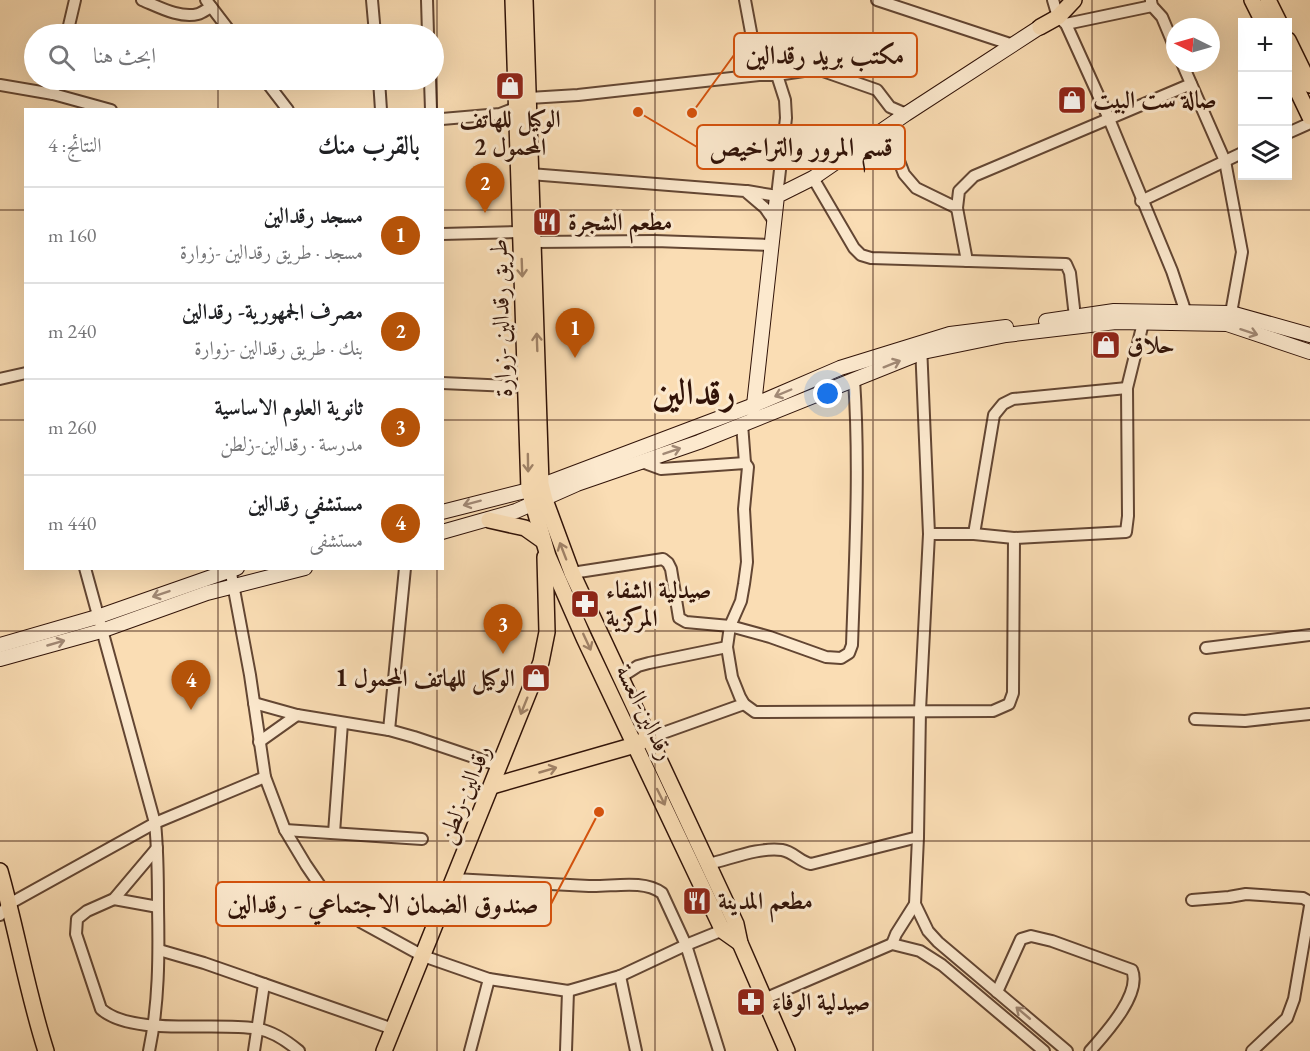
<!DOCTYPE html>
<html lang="ar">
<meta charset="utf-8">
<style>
body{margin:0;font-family:"EB Garamond",Amiri,serif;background:#f6f6f6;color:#202124;direction:rtl}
.controls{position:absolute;right:18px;top:18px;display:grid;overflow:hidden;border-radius:0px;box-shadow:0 6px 24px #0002}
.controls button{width:54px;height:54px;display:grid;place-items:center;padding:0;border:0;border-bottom:2px solid #e0e0e0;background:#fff;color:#202124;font:30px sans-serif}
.compass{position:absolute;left:1166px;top:18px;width:54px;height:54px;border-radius:50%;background:#fff;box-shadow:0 6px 24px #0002;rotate:275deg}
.you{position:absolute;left:828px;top:394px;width:21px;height:21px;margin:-15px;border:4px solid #fff;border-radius:50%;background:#1a73e8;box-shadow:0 0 0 9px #1a73e833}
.badge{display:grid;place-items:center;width:39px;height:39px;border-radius:50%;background:#b45309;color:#fff;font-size:20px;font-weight:700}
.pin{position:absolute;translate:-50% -50px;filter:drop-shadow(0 2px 3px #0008)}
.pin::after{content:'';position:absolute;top:32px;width:21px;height:18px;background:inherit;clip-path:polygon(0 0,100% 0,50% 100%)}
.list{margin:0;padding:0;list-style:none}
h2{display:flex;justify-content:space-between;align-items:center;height:78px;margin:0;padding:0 24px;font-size:26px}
h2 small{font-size:20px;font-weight:400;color:#757577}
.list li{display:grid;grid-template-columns:39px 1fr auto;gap:18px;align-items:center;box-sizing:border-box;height:96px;padding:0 24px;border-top:2px solid #e0e0e0}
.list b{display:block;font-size:22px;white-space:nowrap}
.list p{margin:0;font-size:20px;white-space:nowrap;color:#757577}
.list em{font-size:20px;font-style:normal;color:#757577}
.icon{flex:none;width:33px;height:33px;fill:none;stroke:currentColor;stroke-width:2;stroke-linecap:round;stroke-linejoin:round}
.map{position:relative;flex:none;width:1310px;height:1051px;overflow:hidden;direction:ltr}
.search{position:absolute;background:#fff;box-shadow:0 6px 24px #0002;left:24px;top:24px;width:420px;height:66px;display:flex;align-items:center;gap:15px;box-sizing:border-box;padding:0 21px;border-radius:33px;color:#757577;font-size:22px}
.panel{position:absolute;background:#fff;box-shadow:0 6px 24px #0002;left:24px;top:108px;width:420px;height:462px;border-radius:0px;direction:rtl}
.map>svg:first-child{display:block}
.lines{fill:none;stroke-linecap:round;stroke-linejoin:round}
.street-casing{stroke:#634633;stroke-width:14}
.secondary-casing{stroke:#311308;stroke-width:16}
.primary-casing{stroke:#311308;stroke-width:18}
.street{stroke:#fce9ce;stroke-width:10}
.secondary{stroke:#fce9ce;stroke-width:14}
.primary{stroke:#faddb4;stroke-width:15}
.oneway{stroke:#a08267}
.oneway2{stroke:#a18975}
.grid{fill:none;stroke:#311308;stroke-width:1.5;stroke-opacity:0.55}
.labels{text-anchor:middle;stroke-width:6;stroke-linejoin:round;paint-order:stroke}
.poi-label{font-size:24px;font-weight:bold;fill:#311308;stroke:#fce9ce;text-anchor:start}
.street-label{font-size:24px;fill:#311308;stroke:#fce9ce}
.town-label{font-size:36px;font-weight:bold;fill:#311308;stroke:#fce9ce}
.leader{fill:none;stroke:#d6520c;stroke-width:2}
.callout-dot{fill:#d6520c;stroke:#fce9ce;stroke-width:2}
.callout{fill:#fce9ce;stroke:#d6520c;stroke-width:2}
.callout-label{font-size:26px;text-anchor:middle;font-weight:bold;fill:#311308}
</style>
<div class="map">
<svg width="1310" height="1051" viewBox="0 0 1310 1051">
<rect width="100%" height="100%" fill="#faddb4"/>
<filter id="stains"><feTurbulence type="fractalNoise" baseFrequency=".00333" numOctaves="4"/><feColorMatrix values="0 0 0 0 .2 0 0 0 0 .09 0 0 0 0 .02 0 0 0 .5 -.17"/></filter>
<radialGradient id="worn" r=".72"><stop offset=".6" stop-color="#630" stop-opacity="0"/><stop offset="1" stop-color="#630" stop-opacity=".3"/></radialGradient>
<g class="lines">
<g class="street-casing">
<g id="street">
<path d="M142,0C157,6 180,19 198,14C202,13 207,9 211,7"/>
<path d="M206,0L232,34"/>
<path d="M372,0L375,34"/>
<path d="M427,0L428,34"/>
<path d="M877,0L1013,45"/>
<path d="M1053,0L1058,17L1066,24L1109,119L1172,271L1186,313"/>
<path d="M1151,1L1152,6L1162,17L1175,48"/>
<path d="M1066,24L1152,6"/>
<path d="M67,34L75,0"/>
<path d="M1182,63L1225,161L1242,252L1231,313"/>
<path d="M777,75L817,69L877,90L890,107L906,114"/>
<path d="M265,80L288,110"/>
<path d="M379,80L381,110"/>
<path d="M430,80L431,110"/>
<path d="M0,85L53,94L111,110"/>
<path d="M53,94L56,80"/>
<path d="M442,119L500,114L518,107L529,98L578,95L759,75L745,0"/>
<path d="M886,127L904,174L916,188L957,208"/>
<path d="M1288,133L1310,123"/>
<path d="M530,174L745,191L765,208L774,221"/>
<path d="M813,178L854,248L861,255L871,258L1066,264L1070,273L1075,317"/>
<path d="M747,191L777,196L786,118L785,100L777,75H759"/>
<path d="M1141,201L1242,153"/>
<path d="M442,234L521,232"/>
<path d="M534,242L655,241L772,245"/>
<path d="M967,261L957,208L959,191L974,176L1191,84"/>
<path d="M921,345L929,534L920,710L918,837L915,904L928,931L938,942L1067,1051"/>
<path d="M0,379L26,373"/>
<path d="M442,383L532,387"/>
<path d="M742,424L745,463"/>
<path d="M642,462L661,469L745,463L748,467L744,509L747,562L744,584L741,601L730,626L727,647L732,677L740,697L744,704L755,712L993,711L1009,704L1013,693L1014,538"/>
<path d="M929,534H974L1014,538L1126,532L1128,516L1127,388L1143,323"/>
<path d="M974,534L994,415L1003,404L1013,399L1127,388"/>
<path d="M85,568L155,823C158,851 158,879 158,907C159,955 159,1004 149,1051"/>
<path d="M230,568L250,675L265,777L285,830L306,865L321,887L361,922L423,956L489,979L568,991L620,976L686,945L728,928"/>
<path d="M572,573L663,559L668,563L671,569L679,618L686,622L730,626L770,637L826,657L841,658L849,653L852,645C855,557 860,468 854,379"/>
<path d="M1206,648L1310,635"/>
<path d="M621,677L638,666L649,663L727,647"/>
<path d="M254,703L297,715L389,730L414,737L500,766"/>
<path d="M1195,719L1245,721L1310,714"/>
<path d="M389,730L405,568"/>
<path d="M649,738L744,704"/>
<path d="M259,742L297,715"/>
<path d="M285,830L422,839"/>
<path d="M334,833L342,723"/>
<path d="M157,848L114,899L87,911L77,919L76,934L101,1009C132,1037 218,1021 259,1029C274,1032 287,1041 299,1051"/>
<path d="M708,864C731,859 758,847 782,850C794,852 800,862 811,864L918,837"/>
<path d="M454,879C499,881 544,884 589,886C612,887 643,879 662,893L686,945L719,1051"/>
<path d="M114,899L158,907"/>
<path d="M1192,900L1229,897L1246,894L1303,898L1310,902"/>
<path d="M0,915L9,904L155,823L265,777"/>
<path d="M892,944L896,934L915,904"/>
<path d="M159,950L204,963L393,1029"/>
<path d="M620,976L636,1051"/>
<path d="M997,992L1021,939L1031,936L1052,941L1132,970C1142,994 1105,1034 1090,1051"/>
<path d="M764,999L892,944L920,951L942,965L1044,1051"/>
<path d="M254,1051L264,984"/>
<path d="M470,1051L489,979"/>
<path d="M566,1051L568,991"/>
<path d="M1252,1051L1287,1018L1294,999L1310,906"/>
</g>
</g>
<g class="secondary-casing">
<g id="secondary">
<path d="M1046,321L1114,311L1231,313L1310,335"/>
<path d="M752,409L754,405L777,196L813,178L906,114L1040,27"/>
<path d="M442,512L529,490L754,405L840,368L950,334L1006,327"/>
<path d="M442,532L516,511L577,484L699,442L923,352L1006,335L1116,322L1227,324L1310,352"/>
<path d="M0,645L97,617L237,568"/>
<path d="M0,659L101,631L207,593L305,568"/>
</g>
</g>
<g class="primary-casing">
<g id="primary">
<path d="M513,0L529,490L548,556L584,638L723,931L740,943"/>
<path d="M525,0L541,484L545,500L572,573L736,924L740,943L787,1051"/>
<path d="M1252,0L1263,22"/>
<path d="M1268,0L1279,22"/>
<path d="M1040,27L1058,17L1074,0"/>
<path d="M1288,40L1310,85"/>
<path d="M1288,71L1310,117"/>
<path d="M489,520L525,528L542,540"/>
<path d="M492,786L635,745L644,740"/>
<path d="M0,871C17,931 27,992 46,1051"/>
<path d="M384,1051L541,662L547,632L545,557"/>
</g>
</g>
<use href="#street" class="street"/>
<use href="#secondary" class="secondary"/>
<use href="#primary" class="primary"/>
</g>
<defs><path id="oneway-shaft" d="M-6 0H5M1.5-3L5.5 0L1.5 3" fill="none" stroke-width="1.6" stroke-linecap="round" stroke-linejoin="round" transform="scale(1.5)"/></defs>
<g class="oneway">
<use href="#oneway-shaft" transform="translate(522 268) rotate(88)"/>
<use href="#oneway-shaft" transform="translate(537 342) rotate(-92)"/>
<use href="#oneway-shaft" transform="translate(528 463) rotate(89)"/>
<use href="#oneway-shaft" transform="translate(563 551) rotate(-111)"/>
<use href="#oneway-shaft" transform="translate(587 642) rotate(65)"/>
<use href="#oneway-shaft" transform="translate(524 706) rotate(112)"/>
<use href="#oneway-shaft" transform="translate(548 770) rotate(-16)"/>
<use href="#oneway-shaft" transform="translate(661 797) rotate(64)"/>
</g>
<g class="oneway2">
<use href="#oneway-shaft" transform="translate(1249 332) rotate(18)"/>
<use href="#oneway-shaft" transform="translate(892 364) rotate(-22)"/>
<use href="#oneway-shaft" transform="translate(783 393) rotate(157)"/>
<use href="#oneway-shaft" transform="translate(672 451) rotate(-19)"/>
<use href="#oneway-shaft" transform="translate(472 503) rotate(165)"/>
<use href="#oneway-shaft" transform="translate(161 594) rotate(161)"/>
<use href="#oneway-shaft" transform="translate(56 643) rotate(-16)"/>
<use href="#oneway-shaft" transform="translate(1023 1013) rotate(-140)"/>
</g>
<path class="grid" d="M218,0V34M437,0V110M655,0V1051M873,0V1051M1092,0V1051M218,80V110M0,210H26M442,210H1310M0,420H26M442,420H1310M218,568V1051M437,568V1051M0,631H1310M0,841H1310"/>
<defs>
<g id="shop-square" transform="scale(1.5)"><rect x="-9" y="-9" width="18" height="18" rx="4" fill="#8f2418" stroke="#fce9ce"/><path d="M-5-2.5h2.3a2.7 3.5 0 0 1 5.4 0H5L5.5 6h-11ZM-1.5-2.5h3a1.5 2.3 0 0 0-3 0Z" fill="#fff"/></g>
<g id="restaurant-square" transform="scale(1.5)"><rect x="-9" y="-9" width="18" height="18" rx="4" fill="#8f2418" stroke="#fce9ce"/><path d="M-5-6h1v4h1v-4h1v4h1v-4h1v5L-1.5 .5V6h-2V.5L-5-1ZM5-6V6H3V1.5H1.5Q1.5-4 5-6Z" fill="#fff"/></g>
<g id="pharmacy-square" transform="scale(1.5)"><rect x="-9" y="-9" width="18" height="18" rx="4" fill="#8f2418" stroke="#fce9ce"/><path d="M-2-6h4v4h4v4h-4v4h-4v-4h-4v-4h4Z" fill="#fff"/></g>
</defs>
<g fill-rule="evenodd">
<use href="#shop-square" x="510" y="86"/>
<use href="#shop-square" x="1072" y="100"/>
<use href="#restaurant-square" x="547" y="222"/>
<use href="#shop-square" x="1106" y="345"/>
<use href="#pharmacy-square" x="585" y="604"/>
<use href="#shop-square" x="536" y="678"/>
<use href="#restaurant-square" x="697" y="901"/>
<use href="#pharmacy-square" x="751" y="1002"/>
</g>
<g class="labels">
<g class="poi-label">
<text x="1093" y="108">صالة ست البيت</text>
<text x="510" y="127" text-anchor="middle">الوكيل للهاتف<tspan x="510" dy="28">المحمول 2</tspan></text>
<text x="568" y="230">مطعم الشجرة</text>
<text x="1127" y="353">حلاق</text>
<text x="606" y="598">صيدلية الشفاء<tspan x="606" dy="28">المركزية</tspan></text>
<text x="515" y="686" text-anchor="end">الوكيل للهاتف المحمول 1</text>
<text x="718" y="909">مطعم المدينة</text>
<text x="772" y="1010">صيدلية الوفاء</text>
</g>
<g class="street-label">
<text transform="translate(501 318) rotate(-92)" y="8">طريق رقدالين -زوارة</text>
<text transform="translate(645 712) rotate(64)" y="8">رقدالين-العسة</text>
<text transform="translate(464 794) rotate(-68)" y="8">رقدالين-زلطن</text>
</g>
<g class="town-label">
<text x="694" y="404">رقدالين</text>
</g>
</g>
<path class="leader" d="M692 113L734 55M638 112L697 147M599 812L551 904"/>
<g class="callout-dot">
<circle cx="692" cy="113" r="6"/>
<circle cx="638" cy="112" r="6"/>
<circle cx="599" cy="812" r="6"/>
</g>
<g class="callout">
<rect x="734" y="33" width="183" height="44" rx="6"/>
<rect x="697" y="125" width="208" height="44" rx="6"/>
<rect x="216" y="882" width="335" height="44" rx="6"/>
</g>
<g class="callout-label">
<text x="825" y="64">مكتب بريد رقدالين</text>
<text x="801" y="156">قسم المرور والتراخيص</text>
<text x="383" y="913">صندوق الضمان الاجتماعي - رقدالين</text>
</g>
<rect width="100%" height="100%" filter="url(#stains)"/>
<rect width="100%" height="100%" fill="url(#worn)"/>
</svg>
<div class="controls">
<button>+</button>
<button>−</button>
<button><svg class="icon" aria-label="layers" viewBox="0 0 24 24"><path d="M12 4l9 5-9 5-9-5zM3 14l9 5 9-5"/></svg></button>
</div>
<svg class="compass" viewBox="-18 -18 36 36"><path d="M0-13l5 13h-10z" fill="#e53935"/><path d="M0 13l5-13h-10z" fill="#757577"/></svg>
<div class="you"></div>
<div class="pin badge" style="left:575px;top:358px">1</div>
<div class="pin badge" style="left:485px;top:213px">2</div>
<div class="pin badge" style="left:503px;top:654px">3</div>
<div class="pin badge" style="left:191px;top:710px">4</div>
<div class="search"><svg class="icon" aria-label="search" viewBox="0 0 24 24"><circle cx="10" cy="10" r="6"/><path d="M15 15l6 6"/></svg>ابحث هنا</div>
<section class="panel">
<h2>بالقرب منك<small>النتائج: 4</small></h2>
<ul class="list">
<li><span class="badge">1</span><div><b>مسجد رقدالين</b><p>مسجد · طريق رقدالين -زوارة</p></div><em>160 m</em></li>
<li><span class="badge">2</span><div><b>مصرف الجمهورية- رقدالين</b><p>بنك · طريق رقدالين -زوارة</p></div><em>240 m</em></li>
<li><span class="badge">3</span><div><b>ثانوية العلوم الاساسية</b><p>مدرسة · رقدالين-زلطن</p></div><em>260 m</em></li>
<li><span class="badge">4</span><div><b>مستشفي رقدالين</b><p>مستشفى</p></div><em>440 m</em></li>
</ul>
</section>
</div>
